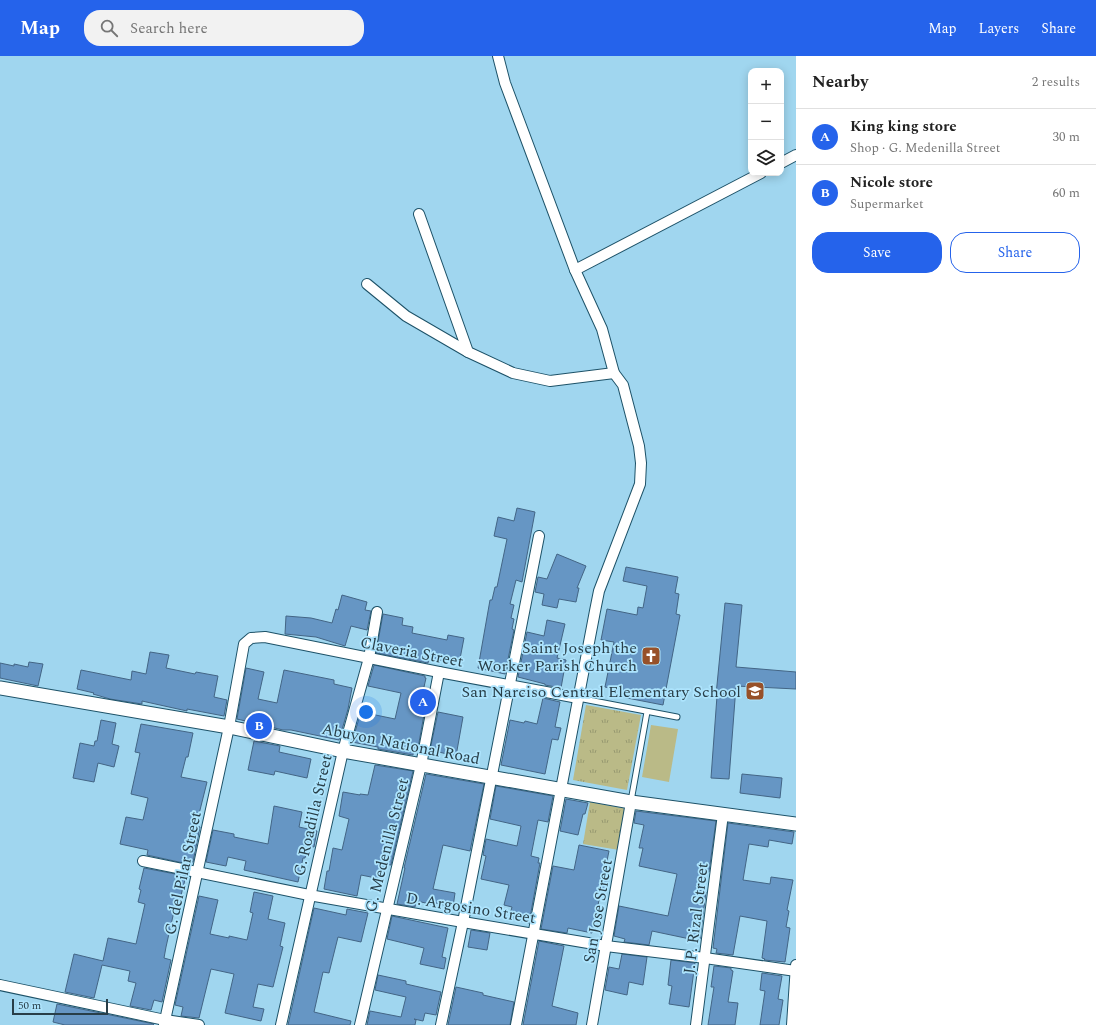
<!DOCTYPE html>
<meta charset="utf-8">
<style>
body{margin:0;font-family:Spectral,serif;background:#f2f2f2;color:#222}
.controls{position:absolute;right:12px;top:12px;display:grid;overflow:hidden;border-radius:8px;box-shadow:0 2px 10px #0003}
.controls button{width:36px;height:36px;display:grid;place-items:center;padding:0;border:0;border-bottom:1px solid #e0e0e0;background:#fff;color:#222;font:20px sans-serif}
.scale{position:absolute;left:12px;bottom:10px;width:96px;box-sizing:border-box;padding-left:4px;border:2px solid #283e48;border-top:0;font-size:11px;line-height:14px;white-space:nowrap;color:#283e48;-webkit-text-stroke:3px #ade4fd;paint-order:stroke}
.you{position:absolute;left:366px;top:656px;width:14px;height:14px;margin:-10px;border:3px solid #fff;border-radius:50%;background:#1a73e8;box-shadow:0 0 0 6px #1a73e833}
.badge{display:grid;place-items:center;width:26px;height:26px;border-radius:50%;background:#2563eb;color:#fff;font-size:13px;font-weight:700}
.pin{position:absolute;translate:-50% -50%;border:2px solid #fff;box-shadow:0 1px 4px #0006}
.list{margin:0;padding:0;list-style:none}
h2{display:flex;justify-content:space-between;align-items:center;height:52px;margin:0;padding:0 16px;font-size:17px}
h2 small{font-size:13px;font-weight:400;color:#767676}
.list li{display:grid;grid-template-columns:26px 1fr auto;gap:12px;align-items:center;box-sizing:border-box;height:56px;padding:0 16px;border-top:1px solid #e0e0e0}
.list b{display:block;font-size:15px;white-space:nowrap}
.list p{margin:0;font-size:13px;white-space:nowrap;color:#767676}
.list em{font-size:13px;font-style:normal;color:#767676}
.actions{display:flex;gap:8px;padding:12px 16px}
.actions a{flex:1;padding:9px 0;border:1px solid #2563eb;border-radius:16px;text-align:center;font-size:14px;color:#2563eb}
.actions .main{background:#2563eb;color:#fff}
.icon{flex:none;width:22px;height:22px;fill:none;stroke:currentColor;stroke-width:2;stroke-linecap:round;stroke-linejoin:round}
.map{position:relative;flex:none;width:796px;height:969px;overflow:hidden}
header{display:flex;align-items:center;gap:24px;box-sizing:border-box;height:56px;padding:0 20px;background:#2563eb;color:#fff}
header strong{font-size:19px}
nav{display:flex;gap:22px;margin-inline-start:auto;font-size:14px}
.search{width:280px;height:36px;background:#f2f2f2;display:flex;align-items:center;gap:10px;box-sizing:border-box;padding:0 14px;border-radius:16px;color:#767676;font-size:15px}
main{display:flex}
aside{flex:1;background:#fff}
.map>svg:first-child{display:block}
.park{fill:url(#park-tufts)}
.pitch{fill:#baba87}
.building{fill:#6696c4;stroke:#436585}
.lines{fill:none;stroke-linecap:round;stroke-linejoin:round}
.service-casing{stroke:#1d5268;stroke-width:7}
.minor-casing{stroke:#1d5268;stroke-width:12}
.tertiary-casing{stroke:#1d5268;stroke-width:15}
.service{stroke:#fff;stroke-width:5}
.minor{stroke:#fff;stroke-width:10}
.tertiary{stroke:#fff;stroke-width:13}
.labels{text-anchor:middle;stroke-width:3.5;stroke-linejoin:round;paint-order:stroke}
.poi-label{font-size:16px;fill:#283e48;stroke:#ade4fd;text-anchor:end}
.street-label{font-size:16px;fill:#283e48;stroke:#ade4fd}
</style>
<header>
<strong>Map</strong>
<div class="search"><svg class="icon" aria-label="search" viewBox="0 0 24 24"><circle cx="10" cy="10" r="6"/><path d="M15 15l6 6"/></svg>Search here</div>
<nav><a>Map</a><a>Layers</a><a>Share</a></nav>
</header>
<main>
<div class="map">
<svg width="796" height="969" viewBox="0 0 796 969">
<defs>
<pattern id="park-tufts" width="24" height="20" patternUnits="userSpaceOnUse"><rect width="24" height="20" fill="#baba87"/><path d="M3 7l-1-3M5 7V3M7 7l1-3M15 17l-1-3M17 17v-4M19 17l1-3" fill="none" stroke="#979970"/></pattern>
</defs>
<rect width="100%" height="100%" fill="#a0d6ef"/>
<g class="park">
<path d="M586,649L641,659L627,734L573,724Z"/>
<path d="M590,746L627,753L619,794L583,788Z"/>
</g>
<path class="pitch" d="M651,669L678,673L669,726L642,721Z"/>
<g class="building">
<path d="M517,452L535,456L522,526L516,524L510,548L514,549L511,562L514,563L512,573L514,574L505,618L478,612L490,544H492L495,531H497L507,483L494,480L498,461L514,465Z"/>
<path d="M557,498L586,510L577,532H579L576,546L559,543L557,552L542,549L544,538L535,536L538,521L547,523Z"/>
<path d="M626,511L678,521L675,537L679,538L676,558L680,559L663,649L622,641L623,635L605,631L614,586L601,584L607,553L637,559L638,551L643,552L647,530L623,525Z"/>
<path d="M342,539L367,546L365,554L371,555L367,574L351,570L345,590L316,581L285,578L286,560L311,562L332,567L336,553L338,554Z"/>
<path d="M725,547L742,549L736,611L796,616V633L736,630L729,723L711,722L717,640L716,639Z"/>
<path d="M383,558L403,562L402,569L413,571L412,577L447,584L448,579L464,582L459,608L429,602L428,607L376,597Z"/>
<path d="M547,564L565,568L557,602L566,604L561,632L545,629V628L518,621L527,576L544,580Z"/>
<path d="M150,596L169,599L166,612L195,618L196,616L218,620L214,641L227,644L224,660L187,653V655L142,645V648L110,643L93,638L94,637L77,633L81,614L131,624L132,615L146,618Z"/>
<path d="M29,606L43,608L38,630L0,622V607L14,610V608L28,611Z"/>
<path d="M374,609L425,620V622H426L420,649L424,650V653H425L418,692L414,691L413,699L378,693V691L352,686L361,656L395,663L401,637L368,630Z"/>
<path d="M246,612L264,616L258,643L277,647L284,614L334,624V628L352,632L348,653L339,684L291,674H283L237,663Z"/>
<path d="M543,642L560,646L555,671L561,672L558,684L552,683L545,718L501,709L510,664L524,667L525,665L537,668Z"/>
<path d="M438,656L463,661L456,700L430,694Z"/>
<path d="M101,664L116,667L112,688L119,690L114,711L98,707L94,726L73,722L80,687L94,690L95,685H97Z"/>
<path d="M141,668L193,677L188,701H186L181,721L207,726L196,770L200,771L193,806L189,805L188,808L147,799L148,794L120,788L126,761L143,764L148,742L131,738L140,697L135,696Z"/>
<path d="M254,685L280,690L279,696L311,703L307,722L275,715L274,719L248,714Z"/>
<path d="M375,709L413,715L391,809L385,808L381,823L361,819L357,840L324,833L327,815H329L333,792L342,794L349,763L339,760L343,736L360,739V738L368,739Z"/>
<path d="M426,718L484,728L470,795L443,789L433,833L455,837L453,851L431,846V848L416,845L415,851L397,848L405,812H404Z"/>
<path d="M742,718L782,722L780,742L740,737Z"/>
<path d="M496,730L553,740L548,766L538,764L531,800L539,802L538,807H540L529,867L509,862L512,851L504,849L509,829L481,823L486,800L483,799L486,783L517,790L521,770L490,763Z"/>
<path d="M566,743L588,747L585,758H583L578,779L560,775Z"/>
<path d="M274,750L302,756L299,771L317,775L314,791L308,790L305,802H303L298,826L244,814L246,805L228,801L226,810L206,806L213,774L234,778V781L268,788Z"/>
<path d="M636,755L716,765L709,816L701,814L697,834L706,836L700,883L690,881V883L652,875L649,889L624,886L625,883L614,880L619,850L668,860L677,818L639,810L643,792H639L644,769L634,767Z"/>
<path d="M728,767L794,776L792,788L769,784L768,791L749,788L743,824L770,828L771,821L793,824L787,854L789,855L786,871L790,872L785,906L764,904L765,903L762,902L767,865L740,860L733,899L716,897L717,893L713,892Z"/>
<path d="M579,789L609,795L603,824L608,825L606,836L601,835L592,877L568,872L567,877L541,873L553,810L574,814Z"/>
<path d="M144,812L186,820L180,843L177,842L166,891L164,902L171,904L162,946L154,944L151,954L130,950L136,927L128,925L130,915L102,909L94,942L65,936L74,898L103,905L108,882L136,888L145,848L138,846L141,834L139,833Z"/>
<path d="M254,836L273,840L268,863L285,867L280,890L283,891L273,931L258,928L253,951L264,953L261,965L225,957L234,918L211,913L199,962L181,960L183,951L175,949L199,840L218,844L210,878L229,882V880L247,884L253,857L250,856Z"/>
<path d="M314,852L346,859L347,853L368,857L361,886L338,881L329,917L323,916L314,956L351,965L350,969H288Z"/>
<path d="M392,860L448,872L442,901L446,902L444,913L420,908L424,892L387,883Z"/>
<path d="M471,874L490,877L487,894L468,891Z"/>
<path d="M539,885L564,890L552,950L578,957L576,969H523Z"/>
<path d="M622,898L647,901L643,929L629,926L627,939L605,934L609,911L619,913Z"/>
<path d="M671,904L695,907L689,951L669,948L672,930L668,929Z"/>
<path d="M714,910L731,912V914L733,915L728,946L738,947L735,969H708L714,931H711Z"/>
<path d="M762,917L782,920L778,943L783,944L779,969H760L765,935L760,934Z"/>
<path d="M378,919L406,925V928L441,936L436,959L425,957L423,965L414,963L416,964L415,969H367L370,955L401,961L406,941L375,934Z"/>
<path d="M456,931L483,937V939L514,946L510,969H448Z"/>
<path d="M57,948L154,968L153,969H65L53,966Z"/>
</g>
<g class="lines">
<g class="service-casing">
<g id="service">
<path d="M578,642L677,661"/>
<path d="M631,745L647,656"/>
</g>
</g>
<g class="minor-casing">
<g id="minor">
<path d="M498,0L505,27L575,214L602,273L614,317L623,329L639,390L641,407L640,428L599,535L595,555L516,969"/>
<path d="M781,107L796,99"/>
<path d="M419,158L468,296L513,317L550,325L614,317"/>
<path d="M575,214L761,117"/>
<path d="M367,228L406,260L468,296"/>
<path d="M143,805L309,839L463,866L606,890L705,902L796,915"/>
<path d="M0,929L165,964L199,969"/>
<path d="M164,969L229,671L244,588L251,582L265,581L439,616L578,642"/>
<path d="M281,969L343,695L369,602L377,556"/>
<path d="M360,969L421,709L439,616"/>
<path d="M441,969L463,866L539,480"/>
<path d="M592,969L631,746"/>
<path d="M696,969L723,758"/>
<path d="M792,969L796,909"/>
</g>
</g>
<g class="tertiary-casing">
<path id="tertiary" d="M0,632L229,671L343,695L631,746L796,768"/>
</g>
<use href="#service" class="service"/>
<use href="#minor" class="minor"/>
<use href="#tertiary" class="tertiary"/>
</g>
<defs>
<g id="church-square" transform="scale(1)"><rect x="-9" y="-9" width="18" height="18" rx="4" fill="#975129" stroke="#ade4fd"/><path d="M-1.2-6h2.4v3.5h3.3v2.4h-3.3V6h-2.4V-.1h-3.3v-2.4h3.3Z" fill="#fff"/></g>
<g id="school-square" transform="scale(1)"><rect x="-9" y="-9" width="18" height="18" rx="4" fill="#975129" stroke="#ade4fd"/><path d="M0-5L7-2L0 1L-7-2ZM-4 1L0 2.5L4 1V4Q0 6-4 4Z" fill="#fff"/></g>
</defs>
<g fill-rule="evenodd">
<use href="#church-square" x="651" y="600"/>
<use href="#school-square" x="755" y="635"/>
</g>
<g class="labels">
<g class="poi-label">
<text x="637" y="597">Saint Joseph the<tspan x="637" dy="18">Worker Parish Church</tspan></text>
<text x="741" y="641">San Narciso Central Elementary School</text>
</g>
<g class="street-label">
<text transform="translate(412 595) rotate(11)" y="6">Claveria Street</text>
<text transform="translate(401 687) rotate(11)" y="6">Abuyon National Road</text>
<text transform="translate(312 759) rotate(-77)" y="6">G. Roadilla Street</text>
<text transform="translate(386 789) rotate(-76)" y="6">G. Medenilla Street</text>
<text transform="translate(182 817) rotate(-78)" y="6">G. del Pilar Street</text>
<text transform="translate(471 851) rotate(9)" y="6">D. Argosino Street</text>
<text transform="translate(597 855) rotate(-80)" y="6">San Jose Street</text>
<text transform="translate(695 862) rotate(-83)" y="6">J. P. Rizal Street</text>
</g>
</g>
</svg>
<div class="controls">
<button>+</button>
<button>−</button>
<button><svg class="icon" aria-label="layers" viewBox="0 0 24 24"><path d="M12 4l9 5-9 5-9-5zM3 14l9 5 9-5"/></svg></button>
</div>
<div class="scale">50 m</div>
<div class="you"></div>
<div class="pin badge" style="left:423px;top:646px">A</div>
<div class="pin badge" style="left:259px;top:670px">B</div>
</div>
<aside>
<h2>Nearby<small>2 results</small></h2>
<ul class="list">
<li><span class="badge">A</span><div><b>King king store</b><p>Shop · G. Medenilla Street</p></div><em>30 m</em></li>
<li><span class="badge">B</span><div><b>Nicole store</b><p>Supermarket</p></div><em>60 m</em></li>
</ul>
<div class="actions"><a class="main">Save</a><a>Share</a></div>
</aside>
</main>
